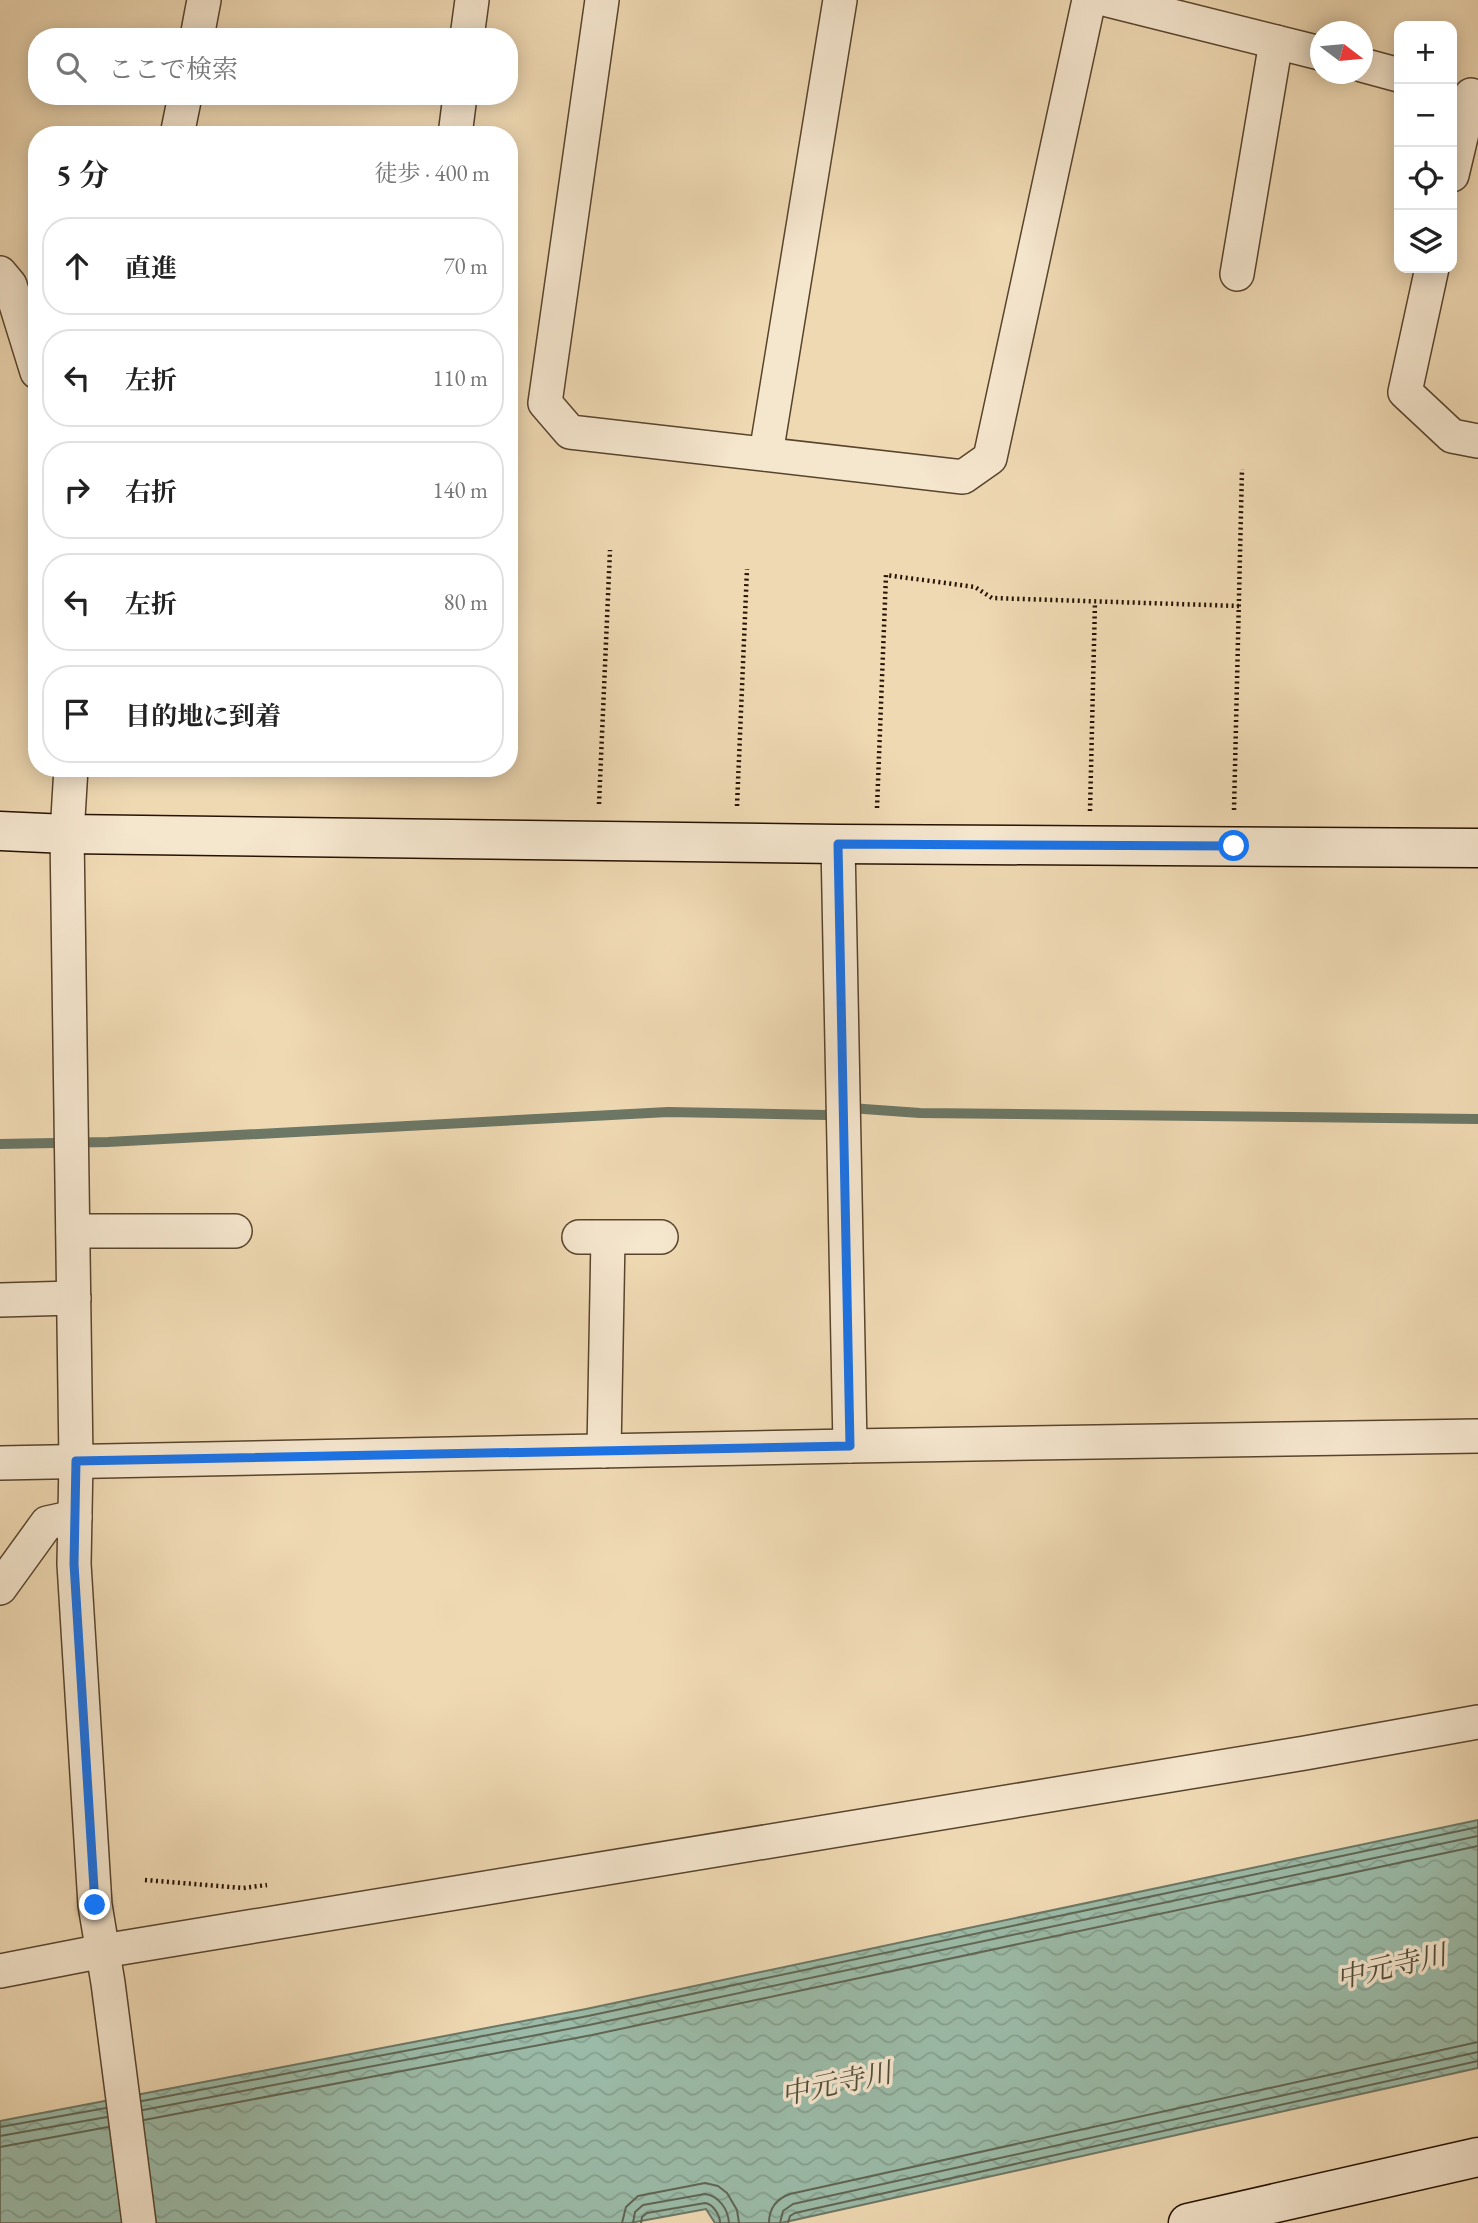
<!DOCTYPE html>
<html lang="ja">
<meta charset="utf-8">
<style>
body{margin:0;font-family:"EB Garamond","Noto Serif JP",serif;background:#f6f6f6;color:#222}
.controls{position:absolute;right:21px;top:21px;display:grid;overflow:hidden;border-radius:14px;box-shadow:0 4px 18px #0003}
.controls button{width:63px;height:63px;display:grid;place-items:center;padding:0;border:0;border-bottom:2px solid #e0e0e0;background:#fff;color:#222;font:35px sans-serif}
.compass{position:absolute;left:1310px;top:21px;width:63px;height:63px;border-radius:50%;background:#fff;box-shadow:0 4px 18px #0003;rotate:106deg}
.stop{position:absolute;width:21px;height:21px;margin:-16px;border:5px solid #1a73e8;border-radius:50%;background:#fff}
.stop.end{background:#1a73e8;border-color:#fff;box-shadow:0 2px 7px #0008}
.list{margin:0;padding:0;list-style:none}
h2{display:flex;justify-content:space-between;align-items:center;height:91px;margin:0;padding:0 28px;font-size:30px}
h2 small{font-size:23px;font-weight:400;color:#767676}
.list li{display:grid;grid-template-columns:46px 1fr auto;gap:21px;align-items:center;box-sizing:border-box;height:98px;margin:0 14px 14px;padding:0 14px;border:2px solid #e0e0e0;border-radius:28px}
.list b{display:block;font-size:26px;white-space:nowrap}
.list em{font-size:23px;font-style:normal;color:#767676}
.icon{flex:none;width:38px;height:38px;fill:none;stroke:currentColor;stroke-width:2;stroke-linecap:round;stroke-linejoin:round}
.map{position:relative;flex:none;width:1478px;height:2223px;overflow:hidden}
.search{position:absolute;background:#fff;box-shadow:0 4px 18px #0003;left:28px;top:28px;width:490px;height:77px;display:flex;align-items:center;gap:18px;box-sizing:border-box;padding:0 24px;border-radius:28px;color:#767676;font-size:26px}
.panel{position:absolute;background:#fff;box-shadow:0 4px 18px #0003;left:28px;top:126px;width:490px;height:651px;border-radius:28px}
.map>svg:first-child{display:block}
.water{fill:url(#water-waves);stroke:#6c7765;stroke-width:2}
.lines{fill:none;stroke-linecap:round;stroke-linejoin:round}
.shore{stroke:#606654;stroke-width:2}
.stream{stroke:#6c7765;stroke-width:10}
.street-casing{stroke:#58442d;stroke-width:36}
.secondary-casing{stroke:#261200;stroke-width:41}
.path{stroke:#261200;stroke-width:4.5;stroke-dasharray:2 3.5;stroke-linecap:butt}
.street{stroke:#f5e6ce;stroke-width:33}
.secondary{stroke:#f5e6ce;stroke-width:38}
.route{stroke:#1a73e8;stroke-width:9}
.labels{text-anchor:middle;stroke-width:7;stroke-linejoin:round;paint-order:stroke}
.water-label{font-size:28px;font-style:italic;fill:#4f4d3b;stroke:#f5e6ce}
</style>
<div class="map">
<svg width="1478" height="2223" viewBox="0 0 1478 2223">
<defs>
<pattern id="water-waves" width="16" height="10" patternUnits="userSpaceOnUse" patternTransform="scale(1.75)"><rect width="16" height="10" fill="#9bbba8"/><path d="M0 5q4-4 8 0t8 0" fill="none" stroke="#85a08f"/></pattern>
</defs>
<rect width="100%" height="100%" fill="#efd9b3"/>
<filter id="stains"><feTurbulence type="fractalNoise" baseFrequency=".00286" numOctaves="4"/><feColorMatrix values="0 0 0 0 .2 0 0 0 0 .09 0 0 0 0 .02 0 0 0 .5 -.17"/></filter>
<radialGradient id="worn" r=".72"><stop offset=".6" stop-color="#630" stop-opacity="0"/><stop offset="1" stop-color="#630" stop-opacity=".3"/></radialGradient>
<path class="water" d="M1478,1820V2068L781,2223H715L706,2209L630,2223H0V2121L586,2009Z"/>
<g class="lines">
<g class="shore">
<path d="M142,2101L588,2016L1478,1827"/>
<path d="M143,2110L589,2025L1478,1836"/>
<path d="M144,2120L592,2035L1478,1846"/>
<path d="M0,2127L106,2108"/>
<path d="M0,2136L107,2117"/>
<path d="M0,2147L108,2127"/>
<path d="M622,2223L626,2207L638,2196L705,2183L718,2186L727,2193L737,2210L739,2223"/>
<path d="M633,2223L635,2212L643,2205L705,2194C719,2196 728,2209 729,2223"/>
<path d="M641,2223L642,2217L647,2213L705,2203C713,2204 720,2215 720,2223"/>
<path d="M769,2223C769,2209 776,2199 790,2194L1478,2042"/>
<path d="M780,2223L783,2211L793,2204L1478,2052"/>
<path d="M788,2223L790,2216L795,2213L1478,2061"/>
</g>
<path class="stream" d="M0,1144L108,1142L668,1112L827,1115L836,1107L920,1113L1478,1119"/>
<g class="street-casing">
<g id="street">
<path d="M602,0L545,403L570,432L963,477L990,458L1089,0"/>
<path d="M1108,0L1320,53"/>
<path d="M197,37L204,0"/>
<path d="M467,37L472,0"/>
<path d="M1362,65L1399,75"/>
<path d="M177,135L185,96"/>
<path d="M455,135L460,96"/>
<path d="M1452,175L1471,95"/>
<path d="M1432,268L1405,392L1452,436L1478,441"/>
<path d="M0,273L10,285L37,372"/>
<path d="M1237,274L1276,42"/>
<path d="M766,454L840,0"/>
<path d="M71,768L67,834L76,1461L74,1564L95,1905L108,1983L139,2223"/>
<path d="M838,844L850,1446"/>
<path d="M73,1231H235"/>
<path d="M579,1237H661"/>
<path d="M0,1300L74,1298"/>
<path d="M604,1451L608,1238"/>
<path d="M0,1463L850,1446L1478,1436"/>
<path d="M0,1588L47,1523L75,1517"/>
<path d="M0,1971L103,1951L1305,1753L1478,1722"/>
</g>
</g>
<g class="secondary-casing">
<g id="secondary">
<path d="M0,831L67,834L838,844L1478,848"/>
<path d="M1188,2223L1478,2157"/>
</g>
</g>
<g class="path">
<path d="M599,804L610,550"/>
<path d="M737,806L747,569"/>
<path d="M877,808L886,575L975,587L992,598L1239,606"/>
<path d="M1234,810L1242,469"/>
<path d="M1090,811L1095,602"/>
<path d="M145,1880L243,1888L267,1885"/>
</g>
<use href="#street" class="street"/>
<use href="#secondary" class="secondary"/>
</g>
<g class="lines">
<path class="route" d="M95,1905L74,1564L76,1461L850,1446L838,844L1234,846"/>
</g>
<g class="labels">
<g class="water-label">
<text transform="translate(1391 1966) rotate(-13)" y="10">中元寺川</text>
<text transform="translate(836 2083) rotate(-12)" y="10">中元寺川</text>
</g>
</g>
<rect width="100%" height="100%" filter="url(#stains)"/>
<rect width="100%" height="100%" fill="url(#worn)"/>
</svg>
<div class="controls">
<button>+</button>
<button>−</button>
<button><svg class="icon" aria-label="locate" viewBox="0 0 24 24"><circle cx="12" cy="12" r="6"/><path d="M12 2v4M12 18v4M2 12h4M18 12h4"/></svg></button>
<button><svg class="icon" aria-label="layers" viewBox="0 0 24 24"><path d="M12 4l9 5-9 5-9-5zM3 14l9 5 9-5"/></svg></button>
</div>
<svg class="compass" viewBox="-18 -18 36 36"><path d="M0-13l5 13h-10z" fill="#e53935"/><path d="M0 13l5-13h-10z" fill="#767676"/></svg>
<div class="stop" style="left:1234px;top:846px"></div>
<div class="stop end" style="left:95px;top:1905px"></div>
<div class="search"><svg class="icon" aria-label="search" viewBox="0 0 24 24"><circle cx="10" cy="10" r="6"/><path d="M15 15l6 6"/></svg>ここで検索</div>
<section class="panel">
<h2>5 分<small>徒歩 · 400 m</small></h2>
<ul class="list">
<li><svg class="icon" aria-label="ahead" viewBox="0 0 24 24"><path d="M12 20V5M6 11l6-6 6 6"/></svg><div><b>直進</b></div><em>70 m</em></li>
<li><svg class="icon" aria-label="left" viewBox="0 0 24 24"><path d="M17 20v-9H6M10 6l-5 5 5 5"/></svg><div><b>左折</b></div><em>110 m</em></li>
<li><svg class="icon" aria-label="right" viewBox="0 0 24 24"><path d="M7 20v-9h11M14 6l5 5-5 5"/></svg><div><b>右折</b></div><em>140 m</em></li>
<li><svg class="icon" aria-label="left" viewBox="0 0 24 24"><path d="M17 20v-9H6M10 6l-5 5 5 5"/></svg><div><b>左折</b></div><em>80 m</em></li>
<li><svg class="icon" aria-label="arrive" viewBox="0 0 24 24"><path d="M6 21V4h12l-3 4 3 4H6"/></svg><div><b>目的地に到着</b></div></li>
</ul>
</section>
</div>
